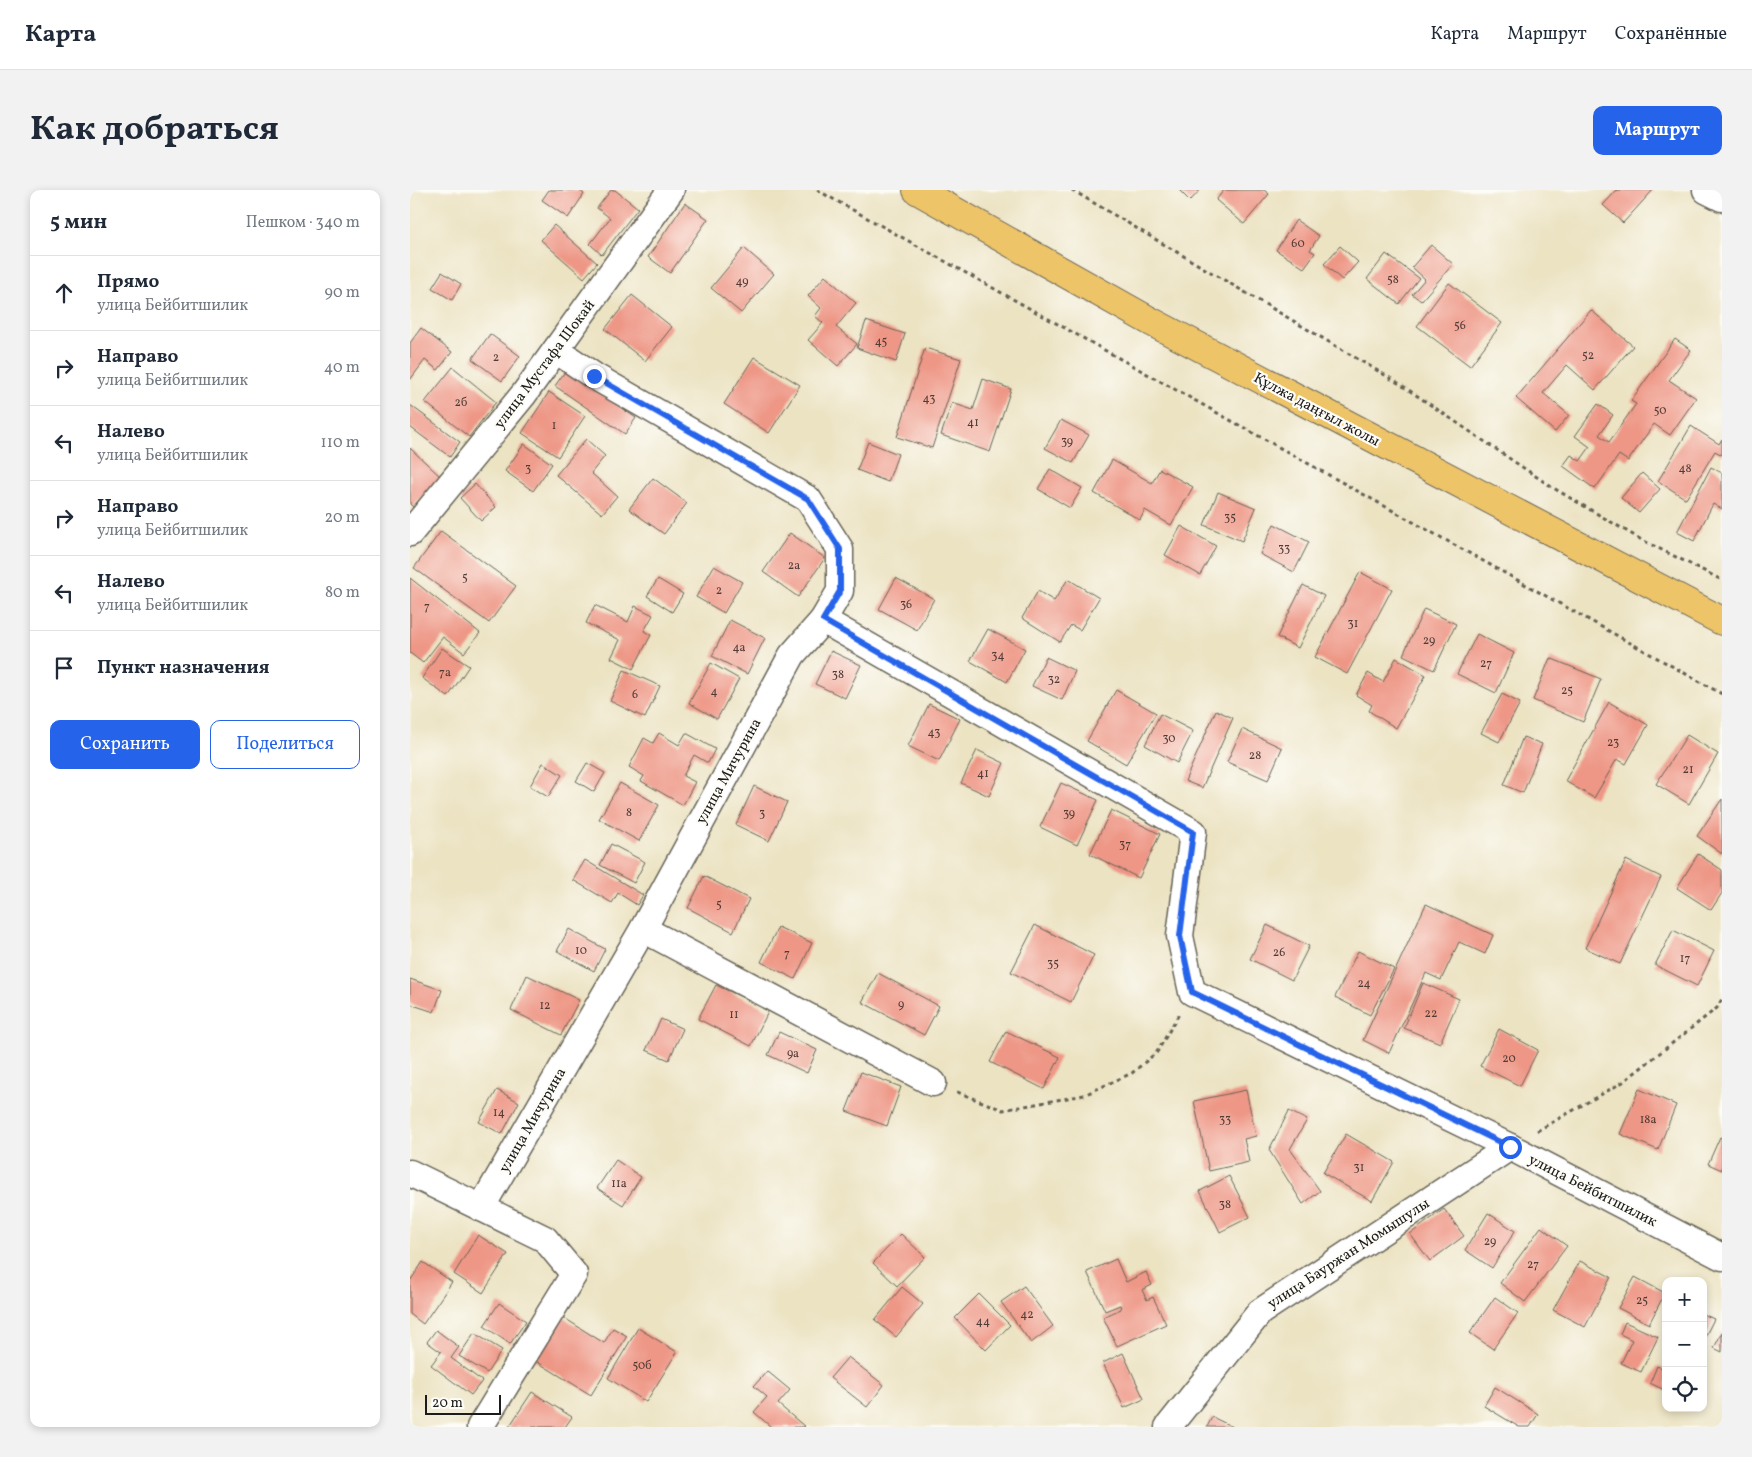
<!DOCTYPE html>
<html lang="ru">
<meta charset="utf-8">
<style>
body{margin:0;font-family:Vollkorn,serif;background:#f2f2f3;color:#1f2937}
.controls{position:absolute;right:15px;bottom:15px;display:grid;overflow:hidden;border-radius:10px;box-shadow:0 2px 8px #0003}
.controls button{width:45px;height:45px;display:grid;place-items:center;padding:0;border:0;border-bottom:1px solid #e0e1e3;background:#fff;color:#1f2937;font:25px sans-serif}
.scale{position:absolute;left:15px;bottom:12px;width:76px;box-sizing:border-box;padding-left:5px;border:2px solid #1c1c1c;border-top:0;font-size:14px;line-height:18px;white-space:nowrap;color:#1c1c1c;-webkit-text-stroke:4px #fdfcf7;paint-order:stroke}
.stop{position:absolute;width:15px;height:15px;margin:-11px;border:4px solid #2563eb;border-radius:50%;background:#fff}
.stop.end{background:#2563eb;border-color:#fff;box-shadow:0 1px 5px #0008}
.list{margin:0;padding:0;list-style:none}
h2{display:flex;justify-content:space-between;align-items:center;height:65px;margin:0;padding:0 20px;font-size:21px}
h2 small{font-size:16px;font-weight:400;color:#747a83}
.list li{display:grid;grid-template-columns:32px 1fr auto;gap:15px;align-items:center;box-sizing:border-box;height:75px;padding:0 20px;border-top:1px solid #e0e1e3}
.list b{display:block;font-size:19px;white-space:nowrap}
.list p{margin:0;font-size:16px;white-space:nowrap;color:#747a83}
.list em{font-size:16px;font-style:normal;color:#747a83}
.actions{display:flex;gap:10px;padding:15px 20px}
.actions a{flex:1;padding:11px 0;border:1px solid #2563eb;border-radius:10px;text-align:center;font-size:18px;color:#2563eb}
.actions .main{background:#2563eb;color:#fff}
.icon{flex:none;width:28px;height:28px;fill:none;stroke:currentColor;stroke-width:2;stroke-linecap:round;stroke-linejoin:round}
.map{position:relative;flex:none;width:1312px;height:1237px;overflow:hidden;border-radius:10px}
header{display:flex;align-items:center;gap:30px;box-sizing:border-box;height:70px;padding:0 25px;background:#fff;border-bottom:1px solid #e0e1e3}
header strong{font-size:24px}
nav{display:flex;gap:28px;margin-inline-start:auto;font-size:18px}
.intro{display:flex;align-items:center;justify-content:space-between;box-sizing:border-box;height:120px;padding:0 30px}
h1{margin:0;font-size:35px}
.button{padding:12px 22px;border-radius:10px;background:#2563eb;color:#fff;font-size:18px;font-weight:700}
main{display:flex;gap:30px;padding:0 30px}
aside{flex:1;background:#fff;border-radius:10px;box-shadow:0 2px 8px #0003}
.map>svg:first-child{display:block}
.building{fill:#ee9786}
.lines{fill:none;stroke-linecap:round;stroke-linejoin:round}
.minor-casing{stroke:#656256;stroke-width:29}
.primary-casing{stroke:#656256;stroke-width:30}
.path{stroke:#656256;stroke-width:3;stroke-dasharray:4 4;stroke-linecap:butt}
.minor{stroke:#fff;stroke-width:26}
.primary{stroke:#eec469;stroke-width:28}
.route{stroke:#2563eb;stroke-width:6}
.labels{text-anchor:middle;stroke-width:4.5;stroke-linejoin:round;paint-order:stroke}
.number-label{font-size:12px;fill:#503b36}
.street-label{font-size:15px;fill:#1c1c1c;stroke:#fdfcf7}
</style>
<header>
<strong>Карта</strong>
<nav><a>Карта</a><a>Маршрут</a><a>Сохранённые</a></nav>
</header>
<div class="intro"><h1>Как добраться</h1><a class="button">Маршрут</a></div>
<main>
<aside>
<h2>5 мин<small>Пешком · 340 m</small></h2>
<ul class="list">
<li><svg class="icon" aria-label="ahead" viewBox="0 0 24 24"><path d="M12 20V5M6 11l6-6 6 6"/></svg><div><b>Прямо</b><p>улица Бейбитшилик</p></div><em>90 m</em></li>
<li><svg class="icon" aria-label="right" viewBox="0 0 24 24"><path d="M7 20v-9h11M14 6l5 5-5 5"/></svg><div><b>Направо</b><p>улица Бейбитшилик</p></div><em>40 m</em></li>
<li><svg class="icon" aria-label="left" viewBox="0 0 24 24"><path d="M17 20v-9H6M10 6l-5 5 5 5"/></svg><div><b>Налево</b><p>улица Бейбитшилик</p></div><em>110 m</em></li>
<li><svg class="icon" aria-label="right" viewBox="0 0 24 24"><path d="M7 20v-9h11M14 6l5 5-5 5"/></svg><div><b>Направо</b><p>улица Бейбитшилик</p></div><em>20 m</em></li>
<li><svg class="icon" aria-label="left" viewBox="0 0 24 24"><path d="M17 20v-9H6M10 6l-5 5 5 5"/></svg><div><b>Налево</b><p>улица Бейбитшилик</p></div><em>80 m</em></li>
<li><svg class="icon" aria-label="arrive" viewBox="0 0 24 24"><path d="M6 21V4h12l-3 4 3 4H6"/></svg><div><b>Пункт назначения</b></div></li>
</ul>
<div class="actions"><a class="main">Сохранить</a><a>Поделиться</a></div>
</aside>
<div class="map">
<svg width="1312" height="1237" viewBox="0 0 1312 1237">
<rect width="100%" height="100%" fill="#fdfcf7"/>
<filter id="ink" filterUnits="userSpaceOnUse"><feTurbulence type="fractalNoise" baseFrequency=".02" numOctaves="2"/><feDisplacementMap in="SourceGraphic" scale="10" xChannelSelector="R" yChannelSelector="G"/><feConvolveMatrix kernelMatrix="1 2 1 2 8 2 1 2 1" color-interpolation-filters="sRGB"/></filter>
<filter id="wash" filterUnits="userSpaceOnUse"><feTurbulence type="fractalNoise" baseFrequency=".0096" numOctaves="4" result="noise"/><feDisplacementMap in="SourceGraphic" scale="20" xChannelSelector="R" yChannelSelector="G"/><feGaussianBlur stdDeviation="1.12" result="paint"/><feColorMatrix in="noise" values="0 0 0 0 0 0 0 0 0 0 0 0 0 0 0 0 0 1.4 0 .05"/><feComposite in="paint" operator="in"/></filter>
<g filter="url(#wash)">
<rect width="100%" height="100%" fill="#ece3c3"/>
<g id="blocks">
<g class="building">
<path d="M139,0H169L174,4L158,28L132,10Z"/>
<path d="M201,0H205L228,18L192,65L180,54L200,28L187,18Z"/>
<path d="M769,0H790L780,11Z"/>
<path d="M814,0H854L859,4L834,34L806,10Z"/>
<path d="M1207,0H1243L1213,33L1193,15Z"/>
<path d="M275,13L298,29L260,83L238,67Z"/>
<path d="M886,30L909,46L900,60L905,63L894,78L866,60Z"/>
<path d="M144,35L187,73L174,88L131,50Z"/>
<path d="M1021,55L1043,74L1011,111L1002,104L1015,89L1002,77Z"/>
<path d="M930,56L948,72L932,90L914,74Z"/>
<path d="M334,58L364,84L331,123L301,98Z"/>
<path d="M976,64L1009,88L989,114L957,89Z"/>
<path d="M32,82L51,94L42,110L22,98Z"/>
<path d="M415,86L446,113L426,137L447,154L428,176L398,150L413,133L405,126L411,118L398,106Z"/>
<path d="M1039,93L1092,133L1060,176L1007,136Z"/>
<path d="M222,105L262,137L235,171L195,139Z"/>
<path d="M1181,120L1223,156L1185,200L1157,175L1133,203L1159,225L1145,242L1106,208Z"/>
<path d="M456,131L495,144L486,172L447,158Z"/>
<path d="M11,138L42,162L28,180L15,170L0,190V153Z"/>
<path d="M80,144L110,166L92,191L62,169Z"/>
<path d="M1265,149L1281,160L1259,190L1286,208L1260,245L1244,234L1218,271L1209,265L1185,299L1153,276L1161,265L1170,271L1180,257L1165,246L1188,214L1203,225L1189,245L1199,252L1226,214L1221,211Z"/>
<path d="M515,158L551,169L522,258L487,247Z"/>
<path d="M344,167L390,195L359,243L314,214Z"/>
<path d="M43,177L86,212L59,247L15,212Z"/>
<path d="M156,180L226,228L215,244L145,196Z"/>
<path d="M573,189L601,199L580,262L531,245L542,213L563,220Z"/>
<path d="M139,202L175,226L148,267L112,243Z"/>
<path d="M0,215L50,252L40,267L0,237Z"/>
<path d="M651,230L679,245L663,273L635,258Z"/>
<path d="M1281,236L1309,254L1312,249V265L1305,261L1276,309L1248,291Z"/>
<path d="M176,249L195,266L181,283L207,306L192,324L146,285Z"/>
<path d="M458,252L488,264L478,292L447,280Z"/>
<path d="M114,254L142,274L123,301L95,281Z"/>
<path d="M0,258L31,287L3,317L0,314Z"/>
<path d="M702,270L742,293L750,279L783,297L761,335L735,320L730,330L684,303Z"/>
<path d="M1301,277L1312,283V319L1303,314L1284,351L1267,342Z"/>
<path d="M640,279L672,298L660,318L628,299Z"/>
<path d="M1232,283L1250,299L1229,323L1211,308Z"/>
<path d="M243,288L277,313L254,344L219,319Z"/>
<path d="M65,294L86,317L71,331L50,308Z"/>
<path d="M808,302L846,318L832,351L794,335Z"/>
<path d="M864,334L899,352L884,382L850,364Z"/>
<path d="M771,336L806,356L790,385L755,365Z"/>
<path d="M31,341L106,396L79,433L4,378Z"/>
<path d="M380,343L415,368L388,407L353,382Z"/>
<path d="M304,376L332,392L314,423L286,407Z"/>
<path d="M950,382L982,399L937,484L905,467Z"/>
<path d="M0,388L70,443L54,463L33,447L13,473L0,463Z"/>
<path d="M486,388L524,409L507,440L469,419Z"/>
<path d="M248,389L273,404L262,422L237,406Z"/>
<path d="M658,389L689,408L670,440L661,435L650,452L612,428L628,401L644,411Z"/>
<path d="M893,395L914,406L888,458L867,447Z"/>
<path d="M185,415L218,432L225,416L243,425L234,441L241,445L223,479L201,468L210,450L176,433Z"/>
<path d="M1014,419L1046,434L1024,480L993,465Z"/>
<path d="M320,430L355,448L337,484L302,466Z"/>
<path d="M578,439L615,459L597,492L560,471Z"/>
<path d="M1067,444L1104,463L1086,503L1047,484Z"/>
<path d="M32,458L59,476L38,507L12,488Z"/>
<path d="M421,461L451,475L435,508L405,494Z"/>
<path d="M636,467L665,481L652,510L622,496Z"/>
<path d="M986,468L1016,485L986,538L959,521L962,515L946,505L958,483L973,492Z"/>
<path d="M1140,468L1191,489L1173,532L1123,510Z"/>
<path d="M301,473L329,489L307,529L279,513Z"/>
<path d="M214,480L250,496L235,528L200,511Z"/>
<path d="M706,500L746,523L716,574L677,551Z"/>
<path d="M1092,504L1110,513L1089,552L1071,543Z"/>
<path d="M1199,512L1238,535L1216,574L1207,569L1184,608L1155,591Z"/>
<path d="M519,514L550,529L529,571L498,556Z"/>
<path d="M806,520L823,528L792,598L775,591Z"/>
<path d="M750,524L783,541L767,573L735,555Z"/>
<path d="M832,539L872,558L858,590L817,572Z"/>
<path d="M249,543L269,555L276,543L305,559L298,573L284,565L273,586L285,592L273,615L231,591L234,586L219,577L234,548L243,553Z"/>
<path d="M1277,545L1308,564L1279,614L1246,594Z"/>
<path d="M1113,547L1132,554L1113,603L1094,595Z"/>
<path d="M567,560L594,573L579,606L551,593Z"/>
<path d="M133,573L152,585L138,607L120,596Z"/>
<path d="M177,573L195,583L184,602L166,591Z"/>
<path d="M210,593L249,615L229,651L189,629Z"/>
<path d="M651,593L688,610L667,655L630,637Z"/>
<path d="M344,596L377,612L359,651L326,635Z"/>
<path d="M1312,609V664L1287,646Z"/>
<path d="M701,620L750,644L729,688L680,664Z"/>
<path d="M201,654L235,672L224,693L190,675Z"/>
<path d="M1288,664L1312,680V703L1301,720L1267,698Z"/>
<path d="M175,670L233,705L227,715L208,703L202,713L163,690Z"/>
<path d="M1216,670L1251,687L1210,774L1175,758Z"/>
<path d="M294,686L339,709L323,742L278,718Z"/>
<path d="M1016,714L1083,745L1075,764L1049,752L1031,790L1016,783L979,863L953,850Z"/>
<path d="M625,735L684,765L661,812L601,782Z"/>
<path d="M857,735L899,756L882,790L840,769Z"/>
<path d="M368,737L402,753L385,789L351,772Z"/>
<path d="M159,739L195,759L184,781L147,761Z"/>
<path d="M1263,740L1304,761L1287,796L1245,775Z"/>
<path d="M948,761L984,779L960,825L925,807Z"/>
<path d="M468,783L529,816L514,845L452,812Z"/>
<path d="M117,785L169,810L151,845L101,820Z"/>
<path d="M0,789L32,800L24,822L0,814Z"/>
<path d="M1013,793L1049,809L1030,853L994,838Z"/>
<path d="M306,795L359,820L341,856L288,829Z"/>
<path d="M251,829L273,839L259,870L236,860Z"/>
<path d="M1089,839L1128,860L1110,896L1070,876Z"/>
<path d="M596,841L650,867L634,899L580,872Z"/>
<path d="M369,842L407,860L397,883L358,865Z"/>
<path d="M451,882L491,897L477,936L436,921Z"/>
<path d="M1229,899L1266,915L1248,960L1210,944Z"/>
<path d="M87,900L109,912L92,944L69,932Z"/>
<path d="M836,900L846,946L834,949L839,972L799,981L784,911Z"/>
<path d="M879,921L897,930L880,959L910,1001L893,1014L859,960Z"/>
<path d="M936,944L984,972L962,1011L913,983Z"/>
<path d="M1310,947L1312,948V980L1298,974Z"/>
<path d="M206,970L231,987L213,1015L187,998Z"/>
<path d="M819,986L840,1027L810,1042L790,1001Z"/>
<path d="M1034,1019L1054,1046L1020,1071L1000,1044Z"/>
<path d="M1078,1023L1105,1041L1082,1078L1055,1060Z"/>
<path d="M1131,1037L1157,1056L1115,1112L1090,1093Z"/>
<path d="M491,1044L515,1067L487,1096L463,1073Z"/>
<path d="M68,1045L98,1064L73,1103L44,1084Z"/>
<path d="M706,1069L716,1092L736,1082L742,1095L732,1100L737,1110L743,1107L756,1134L707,1156L693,1127L711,1119L710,1115L695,1121L677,1082Z"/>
<path d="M1170,1071L1201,1087L1175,1137L1143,1120Z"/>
<path d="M13,1072L42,1092L13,1134L0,1124V1091Z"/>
<path d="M1225,1087L1255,1103L1239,1134L1208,1118Z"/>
<path d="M614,1096L643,1136L621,1153L591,1112Z"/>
<path d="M492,1097L513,1114L486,1147L465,1130Z"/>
<path d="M569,1104L600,1135L576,1160L545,1128Z"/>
<path d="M1085,1107L1108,1123L1083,1159L1060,1143Z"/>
<path d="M89,1113L116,1131L100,1154L74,1136Z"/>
<path d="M1293,1124L1304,1129L1293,1151Z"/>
<path d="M151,1126L194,1153L203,1138L217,1146L181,1205L124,1170Z"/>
<path d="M1215,1132L1248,1147L1231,1182L1211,1173L1222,1150L1210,1144Z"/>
<path d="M228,1138L267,1162L236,1212L198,1188Z"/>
<path d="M26,1140L49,1157L41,1168L72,1191L61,1205L21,1175L31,1162L17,1152Z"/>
<path d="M1312,1142V1162L1304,1158Z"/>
<path d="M64,1143L92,1160L77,1183L49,1166Z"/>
<path d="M713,1163L734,1209L714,1218L693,1173Z"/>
<path d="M438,1167L474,1195L457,1217L420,1188Z"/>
<path d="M1247,1176L1256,1180V1201L1240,1193Z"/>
<path d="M357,1181L380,1200L368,1214L395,1237H361L344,1222L357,1207L344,1196Z"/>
<path d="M1085,1197L1128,1224L1120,1237H1109L1074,1216Z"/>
<path d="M122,1202L162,1227L155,1237H99Z"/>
<path d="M802,1227L823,1237H797Z"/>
</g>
</g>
</g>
<g filter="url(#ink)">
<use href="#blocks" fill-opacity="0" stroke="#656256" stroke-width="1"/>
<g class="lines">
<g class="minor-casing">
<g id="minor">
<path d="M1296,0L1312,8"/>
<path d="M0,343L114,204L261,0"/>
<path d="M413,430L783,642L770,746L782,802L1100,957L1312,1067"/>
<path d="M233,739L523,893"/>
<path d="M0,983L135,1049L164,1084L70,1237"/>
<path d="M71,1018L233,739L382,465L413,430L430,401V359L398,309L184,186L146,160"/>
<path d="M758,1237L850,1122L1100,957"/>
</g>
</g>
<g class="primary-casing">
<path id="primary" d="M507,0L740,131L1312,431"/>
</g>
<g class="path">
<path d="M407,0L1312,504"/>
<path d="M662,0L990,194L1140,296L1230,349L1312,390"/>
<path d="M547,902L593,920L674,905L722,883L747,862L769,824"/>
<path d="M1127,941L1213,892L1307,818L1312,809"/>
</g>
<use href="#minor" class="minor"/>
<use href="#primary" class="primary"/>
</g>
</g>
<g class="lines" filter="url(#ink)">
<path class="route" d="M184,186L398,309L430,359V401L413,430L783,642L770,746L782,802L1100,957"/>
</g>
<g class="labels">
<g class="number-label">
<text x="888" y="57">60</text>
<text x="983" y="93">58</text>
<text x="332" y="95">49</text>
<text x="1050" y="139">56</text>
<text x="471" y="155">45</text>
<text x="1178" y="169">52</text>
<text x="86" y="171">2</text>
<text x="519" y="212">43</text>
<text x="51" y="216">2б</text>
<text x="1250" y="224">50</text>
<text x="563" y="236">41</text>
<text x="144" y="239">1</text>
<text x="657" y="255">39</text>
<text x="118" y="282">3</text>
<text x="1275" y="282">48</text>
<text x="820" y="331">35</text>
<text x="874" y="362">33</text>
<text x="384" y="379">2а</text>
<text x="55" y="391">5</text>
<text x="309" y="404">2</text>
<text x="496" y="418">36</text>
<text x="17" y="420">7</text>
<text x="943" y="437">31</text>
<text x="1019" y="454">29</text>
<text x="329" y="461">4а</text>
<text x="588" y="469">34</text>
<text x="1076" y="477">27</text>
<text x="35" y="486">7а</text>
<text x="428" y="488">38</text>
<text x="644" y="493">32</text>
<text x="1157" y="504">25</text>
<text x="304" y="505">4</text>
<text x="225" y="508">6</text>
<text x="524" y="546">43</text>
<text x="759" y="552">30</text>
<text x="1203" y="556">23</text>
<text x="845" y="569">28</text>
<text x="1278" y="583">21</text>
<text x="573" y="587">41</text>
<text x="219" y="626">8</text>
<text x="352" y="627">3</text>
<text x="659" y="627">39</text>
<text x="715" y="658">37</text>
<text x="309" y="718">5</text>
<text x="171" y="764">10</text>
<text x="869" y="766">26</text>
<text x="377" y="767">7</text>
<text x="1275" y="772">17</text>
<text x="643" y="777">35</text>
<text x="954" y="797">24</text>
<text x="491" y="818">9</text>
<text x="135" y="819">12</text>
<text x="1021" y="827">22</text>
<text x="324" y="828">11</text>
<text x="383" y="867">9а</text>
<text x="1099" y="872">20</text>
<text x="89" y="926">14</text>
<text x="815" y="933">33</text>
<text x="1238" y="933">18а</text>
<text x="949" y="981">31</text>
<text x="209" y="997">11а</text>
<text x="815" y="1018">38</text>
<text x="1080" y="1055">29</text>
<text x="1123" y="1078">27</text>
<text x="1232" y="1114">25</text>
<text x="617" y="1128">42</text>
<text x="573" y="1135">44</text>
<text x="232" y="1179">50б</text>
</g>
<g class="street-label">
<text transform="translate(134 174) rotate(-53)" y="5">улица Мустафа Шокай</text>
<text transform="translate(907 219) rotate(28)" y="5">Құлжа даңғыл жолы</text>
<text transform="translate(318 581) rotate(-61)" y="5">улица Мичурина</text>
<text transform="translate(122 930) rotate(-60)" y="5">улица Мичурина</text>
<text transform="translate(1183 1000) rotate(27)" y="5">улица Бейбитшилик</text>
<text transform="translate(938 1063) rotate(-33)" y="5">улица Бауржан Момышулы</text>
</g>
</g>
</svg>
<div class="controls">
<button>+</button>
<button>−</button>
<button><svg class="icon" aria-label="locate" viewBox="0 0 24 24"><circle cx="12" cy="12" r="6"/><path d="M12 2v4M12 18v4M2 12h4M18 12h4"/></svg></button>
</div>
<div class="scale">20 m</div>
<div class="stop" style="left:1100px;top:957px"></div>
<div class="stop end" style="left:184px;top:186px"></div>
</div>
</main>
